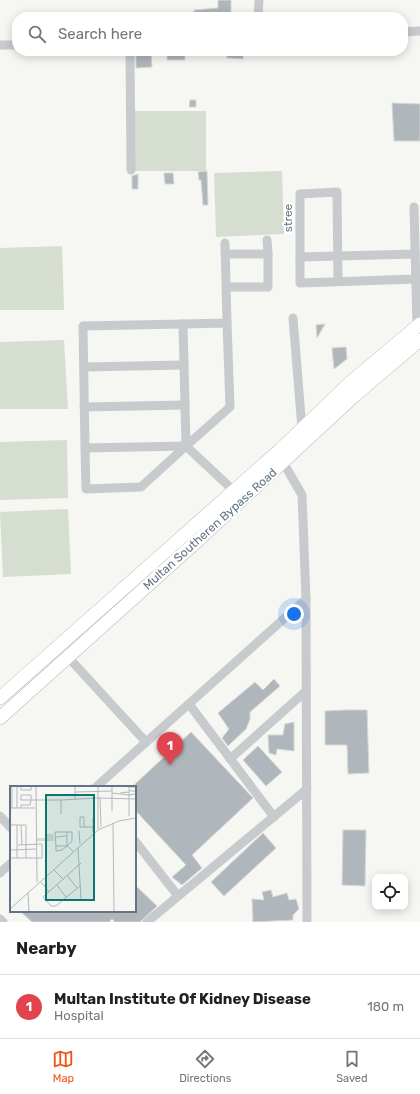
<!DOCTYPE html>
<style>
body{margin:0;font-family:Rubik,sans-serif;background:#f2f2f2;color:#202124}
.controls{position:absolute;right:12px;bottom:12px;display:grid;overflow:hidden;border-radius:8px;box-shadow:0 2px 10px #0003}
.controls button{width:36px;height:36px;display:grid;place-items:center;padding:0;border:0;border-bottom:1px solid #e0e0e0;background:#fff;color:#202124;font:20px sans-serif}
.you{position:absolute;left:294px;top:614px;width:14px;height:14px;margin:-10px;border:3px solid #fff;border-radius:50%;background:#1a73e8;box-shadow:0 0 0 6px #1a73e833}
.badge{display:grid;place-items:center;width:26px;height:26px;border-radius:50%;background:#f25216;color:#fff;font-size:13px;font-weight:700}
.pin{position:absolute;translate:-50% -33px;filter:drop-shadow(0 1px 2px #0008)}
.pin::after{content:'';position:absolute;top:21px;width:14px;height:12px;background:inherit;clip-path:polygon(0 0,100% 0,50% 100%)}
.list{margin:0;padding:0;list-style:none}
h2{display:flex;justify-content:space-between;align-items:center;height:52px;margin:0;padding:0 16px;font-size:17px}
h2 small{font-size:13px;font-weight:400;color:#757577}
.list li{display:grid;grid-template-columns:26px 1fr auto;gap:12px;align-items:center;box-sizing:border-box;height:64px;padding:0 16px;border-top:1px solid #e0e0e0}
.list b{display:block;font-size:15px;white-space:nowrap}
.list p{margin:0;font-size:13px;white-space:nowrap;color:#757577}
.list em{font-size:13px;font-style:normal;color:#757577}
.icon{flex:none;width:22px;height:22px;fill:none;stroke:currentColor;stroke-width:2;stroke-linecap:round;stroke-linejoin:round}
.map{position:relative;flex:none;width:420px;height:922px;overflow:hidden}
.search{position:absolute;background:#fff;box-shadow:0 2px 10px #0003;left:12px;right:12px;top:12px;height:44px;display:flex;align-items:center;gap:10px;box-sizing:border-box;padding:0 14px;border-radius:16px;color:#757577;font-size:15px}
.sheet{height:116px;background:#fff}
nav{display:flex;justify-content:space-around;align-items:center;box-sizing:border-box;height:56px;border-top:1px solid #e0e0e0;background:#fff;font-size:11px;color:#757577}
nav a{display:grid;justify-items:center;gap:2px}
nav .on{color:#f25216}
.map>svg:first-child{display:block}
.green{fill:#d6ded2}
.building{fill:#afb7bc;stroke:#d7d7d4}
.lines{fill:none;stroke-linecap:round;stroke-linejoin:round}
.highway-casing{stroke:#b9bcbf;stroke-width:14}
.minor{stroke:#c8cbce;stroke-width:9}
.highway{stroke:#fff;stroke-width:13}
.labels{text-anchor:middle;stroke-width:4;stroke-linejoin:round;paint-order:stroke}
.street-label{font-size:12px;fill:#627485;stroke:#fff}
.inset-road{fill:none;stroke:#b2bac0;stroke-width:1}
.view{fill:#0f766e;fill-opacity:0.15;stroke:#0f766e;stroke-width:2}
.inset-edge{fill:none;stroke:#627485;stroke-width:2}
</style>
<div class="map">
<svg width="420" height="922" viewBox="0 0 420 922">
<rect width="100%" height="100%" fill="#f6f6f2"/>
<g class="green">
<rect x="133" y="111" width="73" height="60"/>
<path d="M282,171L284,234L216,237L214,173Z"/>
<path d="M62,246L64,310H0V248Z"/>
<path d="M64,340L68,409H0V342Z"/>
<path d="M67,440L68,498L0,500V442Z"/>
<path d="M68,509L71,574L3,577L0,512Z"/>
</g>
<g class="building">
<path d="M218,0H231V17H194V10L218,8Z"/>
<path d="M136,51H151L152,67L136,68Z"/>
<rect x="167" y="51" width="18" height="9"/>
<path d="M227,51H243V59L227,58Z"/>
<path d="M190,100H196V107H189Z"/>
<path d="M392,103L420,104V141H394Z"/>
<path d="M207,171L208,205H203L201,180H199L198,172Z"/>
<path d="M164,173H173L174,184H165Z"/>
<path d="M138,174V189H132V176Z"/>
<path d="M325,324L317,338L316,325Z"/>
<path d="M346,347L347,359L334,369L332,348Z"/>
<path d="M274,679L280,686L250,712V719L246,729L228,746L222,738L229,729L218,713L255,682L263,690Z"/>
<path d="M346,710H367L369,773L348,774L347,745H325V711Z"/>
<path d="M294,722V751L277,749L276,755L269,753L268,735H283L285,724Z"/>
<path d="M191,732L253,798L192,855L202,868L182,885L172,877L186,865L135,810V784Z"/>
<path d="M258,746L282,772L266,786L243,760Z"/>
<path d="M343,830H366L365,886L342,885Z"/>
<path d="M263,833L276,848L224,896L211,882Z"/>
<path d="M135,885L157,906L140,922H115L112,919L109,922H32L20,911H135Z"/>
<path d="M271,890L273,897L287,893L289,900L296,899L299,909L293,915V920L253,922L252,899L264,900L262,892Z"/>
</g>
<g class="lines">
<g class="highway-casing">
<g id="highway">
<path d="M0,698L280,450L352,381L420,324"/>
<path d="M0,718L196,542L355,395L420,340"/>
</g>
</g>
<g class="minor">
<path d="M258,17L259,0"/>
<path d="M403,32L420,31"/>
<path d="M0,45H17"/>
<path d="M130,51L131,170"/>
<path d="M414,207L417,326"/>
<path d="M267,240L268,254"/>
<path d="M225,243L227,323"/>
<path d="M225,254H268V287H227"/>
<path d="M300,257L415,254"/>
<path d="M338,281L337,192L300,194V283L416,279"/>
<path d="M293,318L302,429"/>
<path d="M183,324L83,326L85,448L186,446"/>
<path d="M84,367L184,365"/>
<path d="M84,407L185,405"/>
<path d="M85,448L86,489L141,487L186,446L183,324L227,323L230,407L186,446L234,491"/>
<path d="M283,462L302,495L306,599L307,920"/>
<path d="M68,657L146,742"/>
<path d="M189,704L274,817"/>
<path d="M230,759L306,691"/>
<path d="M96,787L306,599"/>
<path d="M0,816L11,828"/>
<path d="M135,841L178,896"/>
<path d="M0,873L11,863"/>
<path d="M0,919L3,922"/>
<path d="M147,922L307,789"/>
</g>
<use href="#highway" class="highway"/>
</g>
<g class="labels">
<g class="street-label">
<text transform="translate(288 218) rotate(-90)" y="4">stree</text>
<text transform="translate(210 529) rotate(-42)" y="4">Multan Southeren Bypass Road</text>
</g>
</g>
<g transform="translate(10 786)">
<rect width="126" height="126" fill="#f6f6f2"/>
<path d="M35,48H43L44,55H27V52H35Z" fill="#d6ded2"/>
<path class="inset-road" d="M2,0V22M11,0V4H21V0M26,0L27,96M102,0V25M126,1H119V5H126M65,6L102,5M102,7L119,9M110,7L119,6V9M90,12L91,41M65,13V0M51,14V28M0,22H25M7,22V0M11,22V19H20L21,14V9H11V14H51L88,12V0M119,30V9L126,8M83,32V46M103,37L104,126M0,39H16V72H0M7,39V72M11,39L12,59M74,41V31H70V41H83M88,43V12L126,13M69,45L70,58M45,51L57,50M8,59L32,58V72H16M46,60V65L52,64L57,60V46H62V55L57,60L63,65M57,60H46L45,46H57M68,62L71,114M0,64L27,63M71,77L33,111L41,120H46L71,99M44,84L53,93M57,89L67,102M31,96L39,106M47,99L56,111M18,107L19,126M0,123L88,44L109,35L126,32"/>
<path class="view" d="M36,9H84V114H36Z"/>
<rect width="126" height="126" class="inset-edge"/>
</g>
</svg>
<div class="controls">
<button><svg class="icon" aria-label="locate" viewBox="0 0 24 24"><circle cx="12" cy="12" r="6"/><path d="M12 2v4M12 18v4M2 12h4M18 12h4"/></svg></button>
</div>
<div class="you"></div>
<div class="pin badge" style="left:170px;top:765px;background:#e0444e">1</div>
<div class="search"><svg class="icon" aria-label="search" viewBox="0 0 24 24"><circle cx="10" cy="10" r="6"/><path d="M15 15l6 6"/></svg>Search here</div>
</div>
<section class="sheet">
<h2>Nearby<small></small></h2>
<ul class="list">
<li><span class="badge" style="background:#e0444e">1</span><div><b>Multan Institute Of Kidney Disease</b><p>Hospital</p></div><em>180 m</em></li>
</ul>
</section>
<nav>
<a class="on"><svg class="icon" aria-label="map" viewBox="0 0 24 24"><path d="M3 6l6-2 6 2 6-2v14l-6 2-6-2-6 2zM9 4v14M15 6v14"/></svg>Map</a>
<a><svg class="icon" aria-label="directions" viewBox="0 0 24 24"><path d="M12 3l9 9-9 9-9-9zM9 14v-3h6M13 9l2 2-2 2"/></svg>Directions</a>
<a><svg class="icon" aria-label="saved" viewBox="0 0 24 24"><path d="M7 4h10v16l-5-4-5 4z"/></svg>Saved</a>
</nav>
